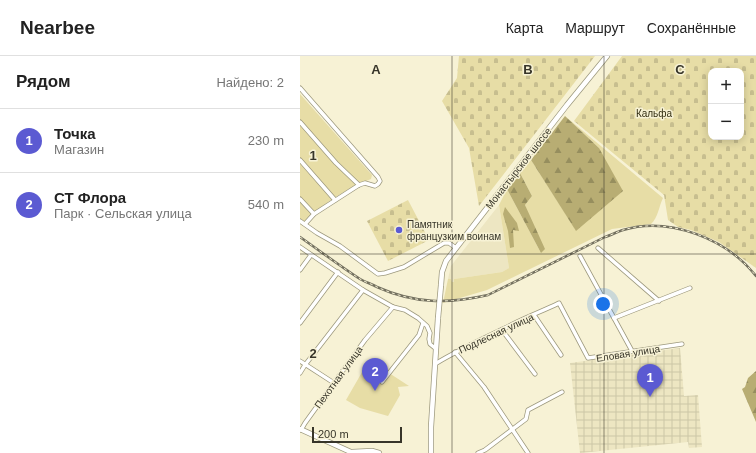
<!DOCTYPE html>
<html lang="ru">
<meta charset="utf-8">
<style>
body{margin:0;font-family:Helvetica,sans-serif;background:#f6f6f6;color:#222}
.controls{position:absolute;right:12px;top:12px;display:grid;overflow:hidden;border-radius:8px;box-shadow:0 2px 10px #0003}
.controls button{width:36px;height:36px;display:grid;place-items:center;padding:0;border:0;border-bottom:1px solid #e0e0e0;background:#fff;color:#222;font:20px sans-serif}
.scale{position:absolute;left:12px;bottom:10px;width:90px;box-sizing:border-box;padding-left:4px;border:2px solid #373529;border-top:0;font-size:11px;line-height:14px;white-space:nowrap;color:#373529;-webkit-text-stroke:3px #f7f2d5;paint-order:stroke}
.you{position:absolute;left:303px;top:248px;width:14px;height:14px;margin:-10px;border:3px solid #fff;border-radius:50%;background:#1a73e8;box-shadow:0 0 0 6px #1a73e833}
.badge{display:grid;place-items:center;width:26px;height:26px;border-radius:50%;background:#5b5ad2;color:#fff;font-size:13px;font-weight:700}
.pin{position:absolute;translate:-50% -33px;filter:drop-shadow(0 1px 2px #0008)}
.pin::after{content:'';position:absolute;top:21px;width:14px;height:12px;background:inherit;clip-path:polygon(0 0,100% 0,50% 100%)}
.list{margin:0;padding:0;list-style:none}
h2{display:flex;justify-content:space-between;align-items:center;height:52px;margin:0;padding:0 16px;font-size:17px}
h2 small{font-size:13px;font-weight:400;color:#767676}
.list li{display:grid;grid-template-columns:26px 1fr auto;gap:12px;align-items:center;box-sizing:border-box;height:64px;padding:0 16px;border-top:1px solid #e0e0e0}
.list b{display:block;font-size:15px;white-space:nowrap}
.list p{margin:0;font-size:13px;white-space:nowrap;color:#767676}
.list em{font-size:13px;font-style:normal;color:#767676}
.map{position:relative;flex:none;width:456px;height:397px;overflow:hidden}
header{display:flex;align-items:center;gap:24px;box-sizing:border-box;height:56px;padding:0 20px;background:#fff;border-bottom:1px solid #e0e0e0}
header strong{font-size:19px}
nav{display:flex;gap:22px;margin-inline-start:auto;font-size:14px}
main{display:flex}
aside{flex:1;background:#fff}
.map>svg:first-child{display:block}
.built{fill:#ede6c2}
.industrial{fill:url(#industrial-grid)}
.green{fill:#e7dda6}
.forest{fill:url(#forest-firs)}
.cemetery{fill:url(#cemetery-stones);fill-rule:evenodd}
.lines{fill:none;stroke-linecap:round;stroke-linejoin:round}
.minor-casing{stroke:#9d997e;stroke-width:5}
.major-casing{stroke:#9d997e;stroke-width:6}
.minor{stroke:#fff;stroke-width:3.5}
.major{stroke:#fff;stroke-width:4.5}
.rail-casing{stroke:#747160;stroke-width:2.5}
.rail{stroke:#f7f2d5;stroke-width:1;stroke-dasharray:3;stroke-linecap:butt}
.major-bridge-casing{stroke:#9d997e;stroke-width:6;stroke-linecap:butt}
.major-bridge{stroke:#fff;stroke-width:4.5}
.grid{fill:none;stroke:#373529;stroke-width:1;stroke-opacity:0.55}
.poi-dot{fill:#5b5ad2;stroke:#f7f2d5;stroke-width:1.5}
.labels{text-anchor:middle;stroke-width:3;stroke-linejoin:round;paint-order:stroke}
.park-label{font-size:10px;fill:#322d11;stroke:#f7f2d5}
.street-label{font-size:10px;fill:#373529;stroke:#f7f2d5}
.poi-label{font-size:10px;fill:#373529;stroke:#f7f2d5;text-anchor:start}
.grid-label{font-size:13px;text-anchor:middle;font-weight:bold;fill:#373529;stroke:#f7f2d5;stroke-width:3;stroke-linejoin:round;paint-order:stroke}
</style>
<header>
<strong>Nearbee</strong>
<nav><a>Карта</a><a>Маршрут</a><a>Сохранённые</a></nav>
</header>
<main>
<aside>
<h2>Рядом<small>Найдено: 2</small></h2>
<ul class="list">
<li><span class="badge">1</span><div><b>Точка</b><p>Магазин</p></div><em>230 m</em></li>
<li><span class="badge">2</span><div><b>СТ Флора</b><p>Парк · Сельская улица</p></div><em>540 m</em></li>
</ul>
</aside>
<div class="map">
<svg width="456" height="397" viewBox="0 0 456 397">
<defs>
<pattern id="industrial-grid" width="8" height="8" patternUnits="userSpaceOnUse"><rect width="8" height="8" fill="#ede6c2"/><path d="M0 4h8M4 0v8" fill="none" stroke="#ccc6a7"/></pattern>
<pattern id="forest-firs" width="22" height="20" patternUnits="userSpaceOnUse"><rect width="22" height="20" fill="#b8ad73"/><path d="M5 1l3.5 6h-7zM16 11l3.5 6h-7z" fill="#968e5e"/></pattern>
<pattern id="cemetery-stones" width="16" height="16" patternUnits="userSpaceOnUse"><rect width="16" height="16" fill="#e7dda6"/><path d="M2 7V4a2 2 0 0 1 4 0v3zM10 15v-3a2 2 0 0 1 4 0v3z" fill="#c7be8f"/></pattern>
</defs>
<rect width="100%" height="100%" fill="#f7f2d5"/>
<path class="built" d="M199,149L209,212L202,216L154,223V226H152L151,223H148L151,210Z"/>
<path class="industrial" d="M380,292L384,340L398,339L402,391L389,392L388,386L280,397L270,307Z"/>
<g class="green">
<path d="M0,38L72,119L71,123C49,131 16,151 3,170L0,168Z"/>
<path d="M265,60L363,142C359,150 358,162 351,168L312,173L187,234L143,247L148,223H151L152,226H154V223L202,216L209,212L199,149L207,133L241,197L225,149L232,140L220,117L231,104L276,174L299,92Z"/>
<path d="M69,304L109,330L98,331L100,339L88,360L60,352L46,344Z"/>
</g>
<g class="forest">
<path d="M265,60L299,92L323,135L276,175L231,104Z"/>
<path d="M220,117L232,140L225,149L245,193L241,197L207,133Z"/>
<path d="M205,151L217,167L219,175L213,174L214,191L210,192L208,175L203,158Z"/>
<path d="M456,315V366L442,333L445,331L448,322Z"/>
</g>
<g class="cemetery">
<path d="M159,0H295L179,150L169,92L142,45L157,22Z"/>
<path d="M322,0H456V212L419,186L391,174L378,171L368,164L364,139L274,65ZM411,15H441V81H411Z"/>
<path d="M108,144L129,184L88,205L67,165Z"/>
</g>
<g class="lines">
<g class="minor-casing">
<g id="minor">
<path d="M0,32L78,121L80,125L78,128L75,130L65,127L59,129L14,158L5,168"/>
<path d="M0,66L36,107L59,129"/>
<path d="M0,104L35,144"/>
<path d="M0,143L14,158"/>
<path d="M0,165L17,177L40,190L78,218L85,217L104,211L144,187H149L156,192"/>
<path d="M0,191L63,234L93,251L105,254L118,262L127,270L130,277L129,283L130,288L135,292"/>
<path d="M298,192L359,245"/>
<path d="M280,200L332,295"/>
<path d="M0,214L11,199"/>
<path d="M234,259L261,299"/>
<path d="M314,262L390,232"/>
<path d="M0,267L38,216"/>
<path d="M202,274L235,318"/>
<path d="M155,296L184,331L228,397"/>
<path d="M0,305L34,327"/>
<path d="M135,308C161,292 189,280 217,266C231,259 245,254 259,247L288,302L382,288"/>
<path d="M0,317L5,309L63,234"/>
<path d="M82,326L119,279L123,267"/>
<path d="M1,374L5,367L65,284L93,251"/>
<path d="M178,397L185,394L226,363L228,354L262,336"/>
</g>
</g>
<g class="major-casing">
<g id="major">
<path d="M141,229L142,216L146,205L267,49L307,0"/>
<path d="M0,373L53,397"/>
<path d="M52,396L72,395L79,397"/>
<path d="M131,397V371L138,262"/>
</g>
</g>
<use href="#minor" class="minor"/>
<use href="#major" class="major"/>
<g class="rail-casing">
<path id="rail" d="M0,181C20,195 40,210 60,223C65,226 72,228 77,231C115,248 148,248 188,239L305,181C311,179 317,176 323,174C369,160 427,183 456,220"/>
</g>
<use href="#rail" class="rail"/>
<g class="major-bridge-casing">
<path id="major-bridge" d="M138,262L141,229"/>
</g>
<use href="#major-bridge" class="major-bridge"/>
</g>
<path class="grid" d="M152,0V397M304,0V397M0,198H456"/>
<circle class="poi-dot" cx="99" cy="174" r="4"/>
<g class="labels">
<g class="park-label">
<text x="354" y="61">Кальфа</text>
</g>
<g class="street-label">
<text transform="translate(218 112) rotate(-52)" y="4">Монастырское шоссе</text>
<text transform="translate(196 277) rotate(-25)" y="4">Подлесная улица</text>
<text transform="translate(328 297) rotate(-9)" y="4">Еловая улица</text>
<text transform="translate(38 321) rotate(-54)" y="4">Пехотная улица</text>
</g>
<g class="poi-label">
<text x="107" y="172">Памятник<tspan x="107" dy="12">французким воинам</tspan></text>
</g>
</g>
<g class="grid-label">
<text x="76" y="18">A</text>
<text x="228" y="18">B</text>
<text x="380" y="18">C</text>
<text x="13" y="104">1</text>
<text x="13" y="302">2</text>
</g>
</svg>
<div class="controls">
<button>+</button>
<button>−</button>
</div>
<div class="scale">200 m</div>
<div class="you"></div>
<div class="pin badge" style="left:350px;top:341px">1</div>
<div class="pin badge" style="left:75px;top:335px">2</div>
</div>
</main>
